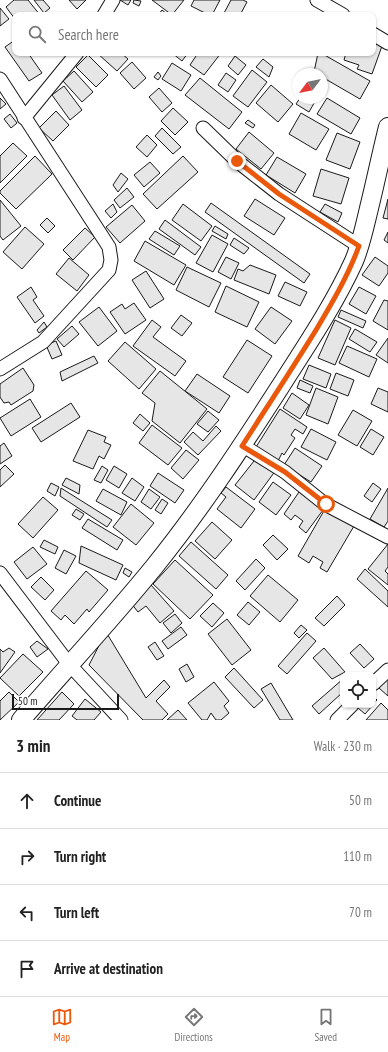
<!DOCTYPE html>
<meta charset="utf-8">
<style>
body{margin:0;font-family:"PT Sans Narrow",sans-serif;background:#f6f6f6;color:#222}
.controls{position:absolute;right:12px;bottom:12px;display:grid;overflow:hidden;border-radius:8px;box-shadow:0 1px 3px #0004}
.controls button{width:36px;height:36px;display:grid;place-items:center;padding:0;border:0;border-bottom:1px solid #e0e0e0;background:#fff;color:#222;font:20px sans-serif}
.compass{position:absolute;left:292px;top:68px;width:36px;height:36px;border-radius:50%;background:#fff;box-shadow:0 1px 3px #0004;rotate:238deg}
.scale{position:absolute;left:12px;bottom:10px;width:107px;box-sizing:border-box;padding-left:4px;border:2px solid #1a1a1a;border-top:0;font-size:11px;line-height:14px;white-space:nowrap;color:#1a1a1a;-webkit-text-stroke:3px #fff;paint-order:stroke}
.stop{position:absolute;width:12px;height:12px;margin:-9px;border:3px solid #ea580c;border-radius:50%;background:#fff}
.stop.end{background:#ea580c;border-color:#fff;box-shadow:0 1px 4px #0008}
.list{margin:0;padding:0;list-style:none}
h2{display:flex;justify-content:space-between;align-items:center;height:52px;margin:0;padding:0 16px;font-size:17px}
h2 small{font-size:13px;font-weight:400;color:#767676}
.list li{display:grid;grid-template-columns:26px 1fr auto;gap:12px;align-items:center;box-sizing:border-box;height:56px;padding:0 16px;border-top:1px solid #e0e0e0}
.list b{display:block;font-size:15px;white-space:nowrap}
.list em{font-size:13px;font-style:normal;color:#767676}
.icon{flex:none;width:22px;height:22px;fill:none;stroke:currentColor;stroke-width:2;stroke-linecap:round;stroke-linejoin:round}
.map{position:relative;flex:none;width:388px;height:720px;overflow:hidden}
.search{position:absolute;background:#fff;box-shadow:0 1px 3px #0004;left:12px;right:12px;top:12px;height:44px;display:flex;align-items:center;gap:10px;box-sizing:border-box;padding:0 14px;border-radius:8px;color:#767676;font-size:15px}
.sheet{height:276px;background:#fff}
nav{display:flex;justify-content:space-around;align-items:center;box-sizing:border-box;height:56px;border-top:1px solid #e0e0e0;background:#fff;font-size:11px;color:#767676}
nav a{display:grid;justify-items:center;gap:2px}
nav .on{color:#ea580c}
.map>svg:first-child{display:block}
.building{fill:#e6e6e6;stroke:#1a1a1a}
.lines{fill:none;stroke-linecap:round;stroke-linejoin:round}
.street-casing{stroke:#1a1a1a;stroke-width:15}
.secondary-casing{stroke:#1a1a1a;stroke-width:20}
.street{stroke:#fff;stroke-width:13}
.secondary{stroke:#fff;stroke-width:18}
.route{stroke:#ea580c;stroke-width:5}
</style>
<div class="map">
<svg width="388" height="720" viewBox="0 0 388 720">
<rect width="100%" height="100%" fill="#fff"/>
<g class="building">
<path d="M14,0H28L40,15H15V19L6,7Z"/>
<path d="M34,0H43L50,8L44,13Z"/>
<path d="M69,0H86L77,9Z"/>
<path d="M120,0H131L128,5Z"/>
<path d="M134,0L141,1L139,6L133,3Z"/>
<path d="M152,0H184L172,15Z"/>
<path d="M194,0H220L212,15H209L191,6Z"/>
<path d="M231,0H243L247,2L240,15H223Z"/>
<path d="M0,8L9,19L0,26Z"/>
<path d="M162,10L168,15H158Z"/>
<path d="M15,40V53H28L42,73L29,81L5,47Z"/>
<path d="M373,43L382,46L372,74L357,69L359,65L344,60L346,53H373Z"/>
<path d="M97,53H121L128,59L117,71Z"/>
<path d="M172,53H188L182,61Z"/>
<path d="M198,53H221L204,75L190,65Z"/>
<path d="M318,53H321L370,81L360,99L322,77V74H316L314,72Z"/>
<path d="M88,55L108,75L96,87L76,67Z"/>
<path d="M235,56L246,65L238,75L228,66Z"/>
<path d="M263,59L273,67L269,77L256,67Z"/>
<path d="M132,62L146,78L134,89L120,73Z"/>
<path d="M172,63L191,75L181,91L162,79Z"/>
<path d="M252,70L267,82L248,107L233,96Z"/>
<path d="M74,71L93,92L82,102L63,81Z"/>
<path d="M158,72L161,76L158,80L154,77Z"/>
<path d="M226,73L236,80L228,92L218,85Z"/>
<path d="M200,78L242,112L229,129L185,95Z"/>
<path d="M271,85L293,104L278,122L256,103Z"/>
<path d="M64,86L82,110L70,120L52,95Z"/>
<path d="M159,88L172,103L162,112L149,97Z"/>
<path d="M0,98L6,104L0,109Z"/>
<path d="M300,98H317L309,112L296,104Z"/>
<path d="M327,98L360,118L351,134L317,114Z"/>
<path d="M173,108L188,122L175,135L161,121Z"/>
<path d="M56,111L69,125L53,141L39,128Z"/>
<path d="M301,113L329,129L316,150L289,134Z"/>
<path d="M10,114L17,123L11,128L4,119Z"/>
<path d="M248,120L255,125L253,128L245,123Z"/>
<path d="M162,128L181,147L173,154L155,136Z"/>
<path d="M249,132L274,153L261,169L236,149Z"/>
<path d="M337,133L360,142L350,169L326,160Z"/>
<path d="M147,135L157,145L147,157L136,147Z"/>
<path d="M13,143L27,156L0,183V156Z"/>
<path d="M35,156L52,174L16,209L0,193V191Z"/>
<path d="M183,156L198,172L157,209L143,194Z"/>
<path d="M277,157L306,174L295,193L266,175Z"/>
<path d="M150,162L160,173L144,187L134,175Z"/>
<path d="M321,169L349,178L341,204L313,196Z"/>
<path d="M121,173L128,179L118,192L113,185Z"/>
<path d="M127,188L134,197L120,208L114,200Z"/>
<path d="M255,199L285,218L274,235L244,216Z"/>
<path d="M388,199V219L383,218Z"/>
<path d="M0,200L21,226L3,240L0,236Z"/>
<path d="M211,203L310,274L304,283L205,212Z"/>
<path d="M113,204L117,212L111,218L105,211Z"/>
<path d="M183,204L212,226L201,241L172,220Z"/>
<path d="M325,204L342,213L338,222L320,212Z"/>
<path d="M132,205L145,221L120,243L106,227Z"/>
<path d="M47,218L55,226L48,233L40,225Z"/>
<path d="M165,220L201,247L195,255L159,229Z"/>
<path d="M215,226L228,234L226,239L212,231Z"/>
<path d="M25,227L44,244L22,269L3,252Z"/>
<path d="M85,228L95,237L73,260L63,250Z"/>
<path d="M155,231L180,246L174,255L149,239Z"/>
<path d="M388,232V243L384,240Z"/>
<path d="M212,235L228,244L213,272L196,263Z"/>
<path d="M234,238L249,248L244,254L230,245Z"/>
<path d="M145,241L186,265L174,285L134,261Z"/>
<path d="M226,257L239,263L231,279L218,272Z"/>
<path d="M375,257L388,266V273L379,286L362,275Z"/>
<path d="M69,258L89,275L77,291L56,274Z"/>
<path d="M250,265L276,275L269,294L234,280L238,269L243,271Z"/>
<path d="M187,267L221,283L209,307L176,290Z"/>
<path d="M146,271L164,299L150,308L132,280Z"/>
<path d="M285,282L307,292L300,306L278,296Z"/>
<path d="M226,286L259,302L247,327L215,312Z"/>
<path d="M31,287L37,297L33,300L44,316L35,323L17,297Z"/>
<path d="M359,287L376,296L366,314L349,304Z"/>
<path d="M384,300L388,301V330L373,321Z"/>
<path d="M134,303L146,320L125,334L110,312L122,304L125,309Z"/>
<path d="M99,307L117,331L98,346L79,322Z"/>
<path d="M271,307L292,321L275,344L255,329Z"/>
<path d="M341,310L366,321L363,328L338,317Z"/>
<path d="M181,315L192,323L182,336L171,328Z"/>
<path d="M152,320L161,327L153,337L186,361L175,376L133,346Z"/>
<path d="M335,320L351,328L335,365L318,358Z"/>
<path d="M44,322L47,327L39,333L37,330Z"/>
<path d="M72,326L79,334L64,347L57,339Z"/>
<path d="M355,329L377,342L370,352L349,339Z"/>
<path d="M388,338V363L376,355Z"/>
<path d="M247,340L272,356L248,393L223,377Z"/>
<path d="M56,341L62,355L52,359L46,345Z"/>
<path d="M125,342L156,369L139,389L108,361Z"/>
<path d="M347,346L377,359L369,377L339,363Z"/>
<path d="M94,356L98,363L62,381L60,372Z"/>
<path d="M309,365L331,374L326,388L303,379Z"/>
<path d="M23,368L34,385L33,391L11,405L9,402L4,403L0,397V384Z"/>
<path d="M160,371L207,409L180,443L152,421L155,403L142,393Z"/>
<path d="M336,373L354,380L348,396L330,389Z"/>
<path d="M197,374L230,396L219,413L185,391Z"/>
<path d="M300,380L313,386L310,393L297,388Z"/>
<path d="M316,388L338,397L328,424L306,415Z"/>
<path d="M378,388L388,392V412L371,404Z"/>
<path d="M292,393L309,405L300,419L283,408Z"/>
<path d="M30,399L41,417L11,436L0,418Z"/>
<path d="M71,403L80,417L41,442L32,428Z"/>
<path d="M280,409L307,427L303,434L295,429L291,435L295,438L284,455L282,453L278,461L256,447Z"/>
<path d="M353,410L372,421L357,446L338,435Z"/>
<path d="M208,411L219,420L208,432L197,424Z"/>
<path d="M140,414L150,423L143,431L133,423Z"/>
<path d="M152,425L182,448L168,465L139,443Z"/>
<path d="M216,426L221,431L198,455L184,442L193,432L203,441Z"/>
<path d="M311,429L336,442L327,460L301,447Z"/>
<path d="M371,429L384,437L373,455L360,447Z"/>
<path d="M88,430L106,437L104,442L111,445L104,459L99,456L93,469L73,461Z"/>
<path d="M4,443L12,456L0,464V446Z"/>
<path d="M295,448L322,466L311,482L284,465Z"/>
<path d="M186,450L199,460L183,479L171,468Z"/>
<path d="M258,456L276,470L254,500L235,485Z"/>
<path d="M5,465L14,474L0,487V470Z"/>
<path d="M102,466L108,470L101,483L94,480Z"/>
<path d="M114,466L127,474L119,488L106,480Z"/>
<path d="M158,473L184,490L175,503L150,486Z"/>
<path d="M66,478L80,485L79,494L62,485Z"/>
<path d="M132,478L144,487L135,501L122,493Z"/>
<path d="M273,482L291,495L276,515L259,502Z"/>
<path d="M51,483L59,487L55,496L47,491Z"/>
<path d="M373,483L381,489L372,502L364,496Z"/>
<path d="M226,487L255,509L241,528L217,509L226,497L221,493Z"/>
<path d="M61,488L112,520L107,527L60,496Z"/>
<path d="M388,488V521L384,527L370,519Z"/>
<path d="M103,489L127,502L121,515L96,501Z"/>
<path d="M149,489L160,497L151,509L141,502Z"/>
<path d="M299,492L323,510L306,533L299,527L303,521L295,515L291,520L284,514Z"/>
<path d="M43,497L58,510L33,538L18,524Z"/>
<path d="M162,499L168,503L161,514L155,510Z"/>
<path d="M131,504L154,523L136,545L113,527Z"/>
<path d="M76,509L84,514L80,520L72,515Z"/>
<path d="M325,509L354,526L327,572L320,568L323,562L313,556L309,563L298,556Z"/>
<path d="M88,519L123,540L117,550L82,528Z"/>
<path d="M212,522L232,540L215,559L195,541Z"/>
<path d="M273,535L288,549L277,560L263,545Z"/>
<path d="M44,540L58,547L55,554L40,547Z"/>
<path d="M191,542L228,575L216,589L179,556Z"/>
<path d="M388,544V567L385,571L388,574V585L368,569Z"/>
<path d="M81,546L123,565L116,580L79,563Z"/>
<path d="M33,547L47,564L27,579L14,562Z"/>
<path d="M64,550L76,556L66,574L55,568Z"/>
<path d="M256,559L265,568L245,590L236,581Z"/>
<path d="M175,560L213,595L190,619L153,584Z"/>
<path d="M125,568L132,572L129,577L123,573Z"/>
<path d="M365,569L388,591V607L357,579Z"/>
<path d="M86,571L108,590L89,612L87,609L74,624L65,615L61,620L51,611Z"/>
<path d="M268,575L298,600L280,622L250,596Z"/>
<path d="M41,577L54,590L45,600L31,587Z"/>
<path d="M151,585L174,611L160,623L146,606L138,612L131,603Z"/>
<path d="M337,596L345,605L324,626L315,618Z"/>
<path d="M248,602L260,612L249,625L237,615Z"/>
<path d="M213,603L224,613L212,627L200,616Z"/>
<path d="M175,614L182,623L171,633L163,623Z"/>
<path d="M227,619L251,650L232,665L208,634Z"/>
<path d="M301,625L307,630L299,638L294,633Z"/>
<path d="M181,627L187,635L168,649L162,641Z"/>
<path d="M106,632L146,698L164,680L170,687L156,701L168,714L162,720H143L89,665Z"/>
<path d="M307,633L316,641L287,674L278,666Z"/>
<path d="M37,641L48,649L37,657L30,647Z"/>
<path d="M155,642L164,656L157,660L148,647Z"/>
<path d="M360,644L374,659L364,668L350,653Z"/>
<path d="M9,648L15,652L0,673V649L3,652Z"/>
<path d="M324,648L345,672L332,679L313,658Z"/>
<path d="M23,654L43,672L19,696L0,678Z"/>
<path d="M187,664L194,677L186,682L179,669Z"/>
<path d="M234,668L263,700L254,708L225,677Z"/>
<path d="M388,678V696L379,688Z"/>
<path d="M343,679V692L319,714L312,706Z"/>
<path d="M214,682L229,701L224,706L229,713L221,720H216L211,713L207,720H202L188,703Z"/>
<path d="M271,683L293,720H280L261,689Z"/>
<path d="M9,692L19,702L0,720V701Z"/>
<path d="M62,692L74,704L59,720H37Z"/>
<path d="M373,696L377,700L373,704Z"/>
<path d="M85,699L101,712L94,720H77L72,716Z"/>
<path d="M381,703L388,710V720H366Z"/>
<path d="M361,705H373L365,714L358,708Z"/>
<path d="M178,710L187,720H167Z"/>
</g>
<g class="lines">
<g class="street-casing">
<g id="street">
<path d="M317,0L343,15"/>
<path d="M104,15L113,0"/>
<path d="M373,34L388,43"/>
<path d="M0,79L109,247L111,260L109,270L43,342L0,369"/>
<path d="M24,118L77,53"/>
<path d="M203,128L237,161L279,194L359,246"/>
<path d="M242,445L285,472L325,504L388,537"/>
<path d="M0,573L69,664L121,720"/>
<path d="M373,684L388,670"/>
<path d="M337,720L352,705"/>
</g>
</g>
<g class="secondary-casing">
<path id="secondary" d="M21,720C65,669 111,620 154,567C200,510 240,449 280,387C306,346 334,305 354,261C362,242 366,220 371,200C377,175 382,151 388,127"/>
</g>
<use href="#street" class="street"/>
<use href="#secondary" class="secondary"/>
</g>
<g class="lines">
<path class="route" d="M237,161L279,194L359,246C348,276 332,303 316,330C292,369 267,407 242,446L285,472L326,504"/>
</g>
</svg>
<div class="controls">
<button><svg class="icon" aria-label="locate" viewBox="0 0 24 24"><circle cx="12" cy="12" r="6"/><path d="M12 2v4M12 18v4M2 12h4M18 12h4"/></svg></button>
</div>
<svg class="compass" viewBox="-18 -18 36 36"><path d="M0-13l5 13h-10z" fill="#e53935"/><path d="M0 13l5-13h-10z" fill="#767676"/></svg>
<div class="scale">50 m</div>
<div class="stop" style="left:326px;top:504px"></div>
<div class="stop end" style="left:237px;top:161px"></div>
<div class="search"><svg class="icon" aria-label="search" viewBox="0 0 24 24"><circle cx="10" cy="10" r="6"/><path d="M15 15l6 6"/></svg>Search here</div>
</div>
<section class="sheet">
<h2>3 min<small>Walk · 230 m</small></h2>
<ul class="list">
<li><svg class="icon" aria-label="ahead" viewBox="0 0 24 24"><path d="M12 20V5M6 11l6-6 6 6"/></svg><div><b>Continue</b></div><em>50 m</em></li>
<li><svg class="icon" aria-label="right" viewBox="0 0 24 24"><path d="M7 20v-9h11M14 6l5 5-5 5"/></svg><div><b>Turn right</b></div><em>110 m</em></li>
<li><svg class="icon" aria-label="left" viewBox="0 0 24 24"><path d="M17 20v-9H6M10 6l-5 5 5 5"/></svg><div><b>Turn left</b></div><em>70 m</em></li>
<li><svg class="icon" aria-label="arrive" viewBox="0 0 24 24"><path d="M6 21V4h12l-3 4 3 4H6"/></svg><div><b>Arrive at destination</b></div></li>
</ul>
</section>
<nav>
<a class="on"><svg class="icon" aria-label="map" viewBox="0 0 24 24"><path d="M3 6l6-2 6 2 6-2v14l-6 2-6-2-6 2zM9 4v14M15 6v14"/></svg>Map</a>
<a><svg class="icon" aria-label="directions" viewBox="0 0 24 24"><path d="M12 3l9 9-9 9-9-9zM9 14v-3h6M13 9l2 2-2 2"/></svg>Directions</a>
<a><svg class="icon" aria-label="saved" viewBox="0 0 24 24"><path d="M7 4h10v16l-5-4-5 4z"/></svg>Saved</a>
</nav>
